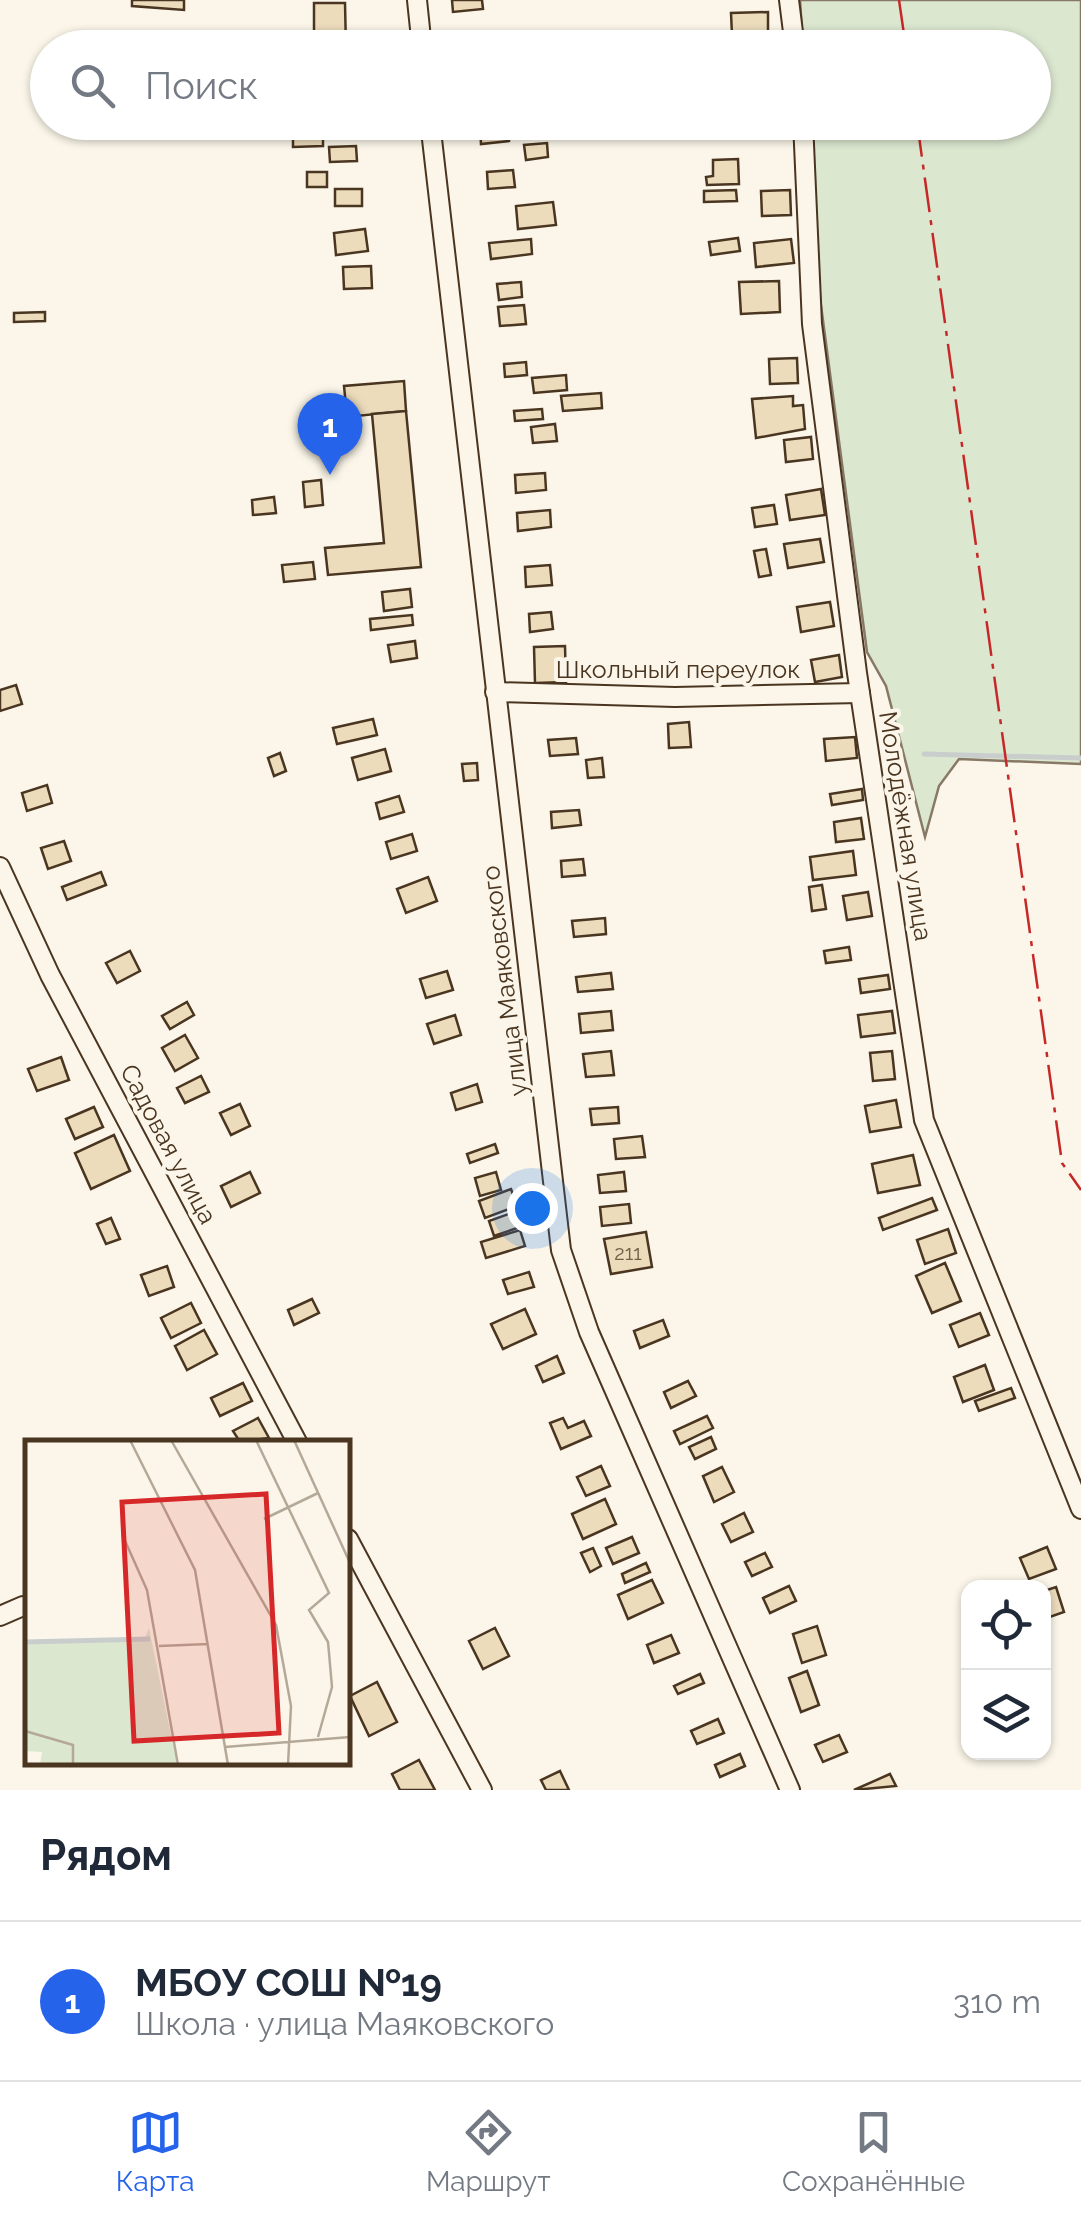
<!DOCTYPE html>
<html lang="ru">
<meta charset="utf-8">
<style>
body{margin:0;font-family:Raleway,sans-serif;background:#f2f2f3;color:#1f2937}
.controls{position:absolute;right:30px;bottom:30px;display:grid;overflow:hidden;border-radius:20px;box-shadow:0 2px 8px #0004}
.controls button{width:90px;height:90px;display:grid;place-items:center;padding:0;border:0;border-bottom:2px solid #e0e1e3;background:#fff;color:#1f2937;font:50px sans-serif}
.you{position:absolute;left:532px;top:1208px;width:35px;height:35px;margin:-25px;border:8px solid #fff;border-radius:50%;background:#1a73e8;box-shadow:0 0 0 15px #1a73e833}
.badge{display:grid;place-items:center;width:65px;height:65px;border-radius:50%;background:#2563eb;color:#fff;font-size:32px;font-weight:700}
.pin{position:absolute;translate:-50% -82px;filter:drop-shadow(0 2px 5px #0008)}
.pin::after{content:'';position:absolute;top:52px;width:35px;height:30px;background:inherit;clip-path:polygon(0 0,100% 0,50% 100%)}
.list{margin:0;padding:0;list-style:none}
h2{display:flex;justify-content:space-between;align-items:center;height:130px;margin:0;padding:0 40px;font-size:42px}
h2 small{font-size:32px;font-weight:400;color:#747a83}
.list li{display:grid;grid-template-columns:65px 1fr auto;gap:30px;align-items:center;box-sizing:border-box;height:160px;padding:0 40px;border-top:2px solid #e0e1e3}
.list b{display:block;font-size:38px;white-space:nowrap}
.list p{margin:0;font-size:32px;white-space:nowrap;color:#747a83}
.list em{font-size:32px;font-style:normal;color:#747a83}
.icon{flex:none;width:55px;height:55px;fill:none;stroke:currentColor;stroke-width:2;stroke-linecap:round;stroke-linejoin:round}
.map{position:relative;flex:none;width:1081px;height:1790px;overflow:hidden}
.search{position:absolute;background:#fff;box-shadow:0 2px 8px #0004;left:30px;right:30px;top:30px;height:110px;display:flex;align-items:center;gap:25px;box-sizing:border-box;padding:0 35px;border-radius:55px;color:#747a83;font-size:38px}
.sheet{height:290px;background:#fff}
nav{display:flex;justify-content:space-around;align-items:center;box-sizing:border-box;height:140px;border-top:2px solid #e0e1e3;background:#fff;font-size:28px;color:#747a83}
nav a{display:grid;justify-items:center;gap:5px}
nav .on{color:#2563eb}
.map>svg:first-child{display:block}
.green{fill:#dce7d0;stroke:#887966;stroke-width:2.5}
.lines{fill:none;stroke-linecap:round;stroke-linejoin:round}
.stream{stroke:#c9cecd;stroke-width:5}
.building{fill:#ecdcbc;stroke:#4a3520;stroke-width:2.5}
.minor-casing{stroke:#4a3520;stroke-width:22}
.minor{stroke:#fbf6e9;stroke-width:18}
.power{stroke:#c62828;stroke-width:2.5;stroke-dasharray:35 8 5 8;stroke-linecap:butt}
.labels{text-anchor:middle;stroke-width:8;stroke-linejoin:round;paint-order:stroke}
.number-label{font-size:20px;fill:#725f47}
.street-label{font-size:25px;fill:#4a3520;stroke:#fbf6e9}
.inset-river{fill:none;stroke:#c9cecd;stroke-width:5}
.inset-road{fill:none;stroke:#b4a999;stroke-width:2.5}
.view{fill:#d62828;fill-opacity:0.15;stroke:#d62828;stroke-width:5}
.inset-edge{fill:none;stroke:#4a3520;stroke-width:5}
</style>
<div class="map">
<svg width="1081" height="1790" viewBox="0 0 1081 1790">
<rect width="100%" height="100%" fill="#fbf6e9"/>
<path class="green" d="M800,0H1081V764L959,759L939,786L925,837L886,686L867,652L820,298L808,123L1034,122V48L803,47Z"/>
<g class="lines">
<path class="stream" d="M924,754L1081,758"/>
</g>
<g class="building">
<path d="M132,0H184V10L132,6Z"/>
<path d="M452,0H482L483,9L453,12Z"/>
<path d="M314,3H345L346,48H314Z"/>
<path d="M768,12V35H732L731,13Z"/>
<rect x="277" y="32" width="21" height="16"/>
<path d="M328,122H355L356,133L328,134Z"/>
<path d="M507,122L509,141L481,144L480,125Z"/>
<path d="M323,136V146L293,147V137Z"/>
<path d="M547,143L548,157L526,160L524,145Z"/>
<path d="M356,146L357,161L330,162L329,147Z"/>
<path d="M738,159L739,184L707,185L706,177L713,176V160Z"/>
<path d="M513,170L515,187L488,189L487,172Z"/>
<rect x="307" y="172" width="20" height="15"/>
<rect x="335" y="189" width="27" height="17"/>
<path d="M736,190L737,201L704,202V191Z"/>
<path d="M790,190L791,215L762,216L761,191Z"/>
<path d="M553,202L556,225L518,229L516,206Z"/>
<path d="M365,229L368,251L336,255L334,233Z"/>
<path d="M738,238L740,251L711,255L709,242Z"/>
<path d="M531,239L532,254L491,259L489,243Z"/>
<path d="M791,239L794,263L756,267L754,243Z"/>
<path d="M371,266L372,288L344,289L343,267Z"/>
<path d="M779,281L780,312L741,314L739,282Z"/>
<path d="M521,282L522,297L499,300L497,284Z"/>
<path d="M524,305L526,324L500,326L498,307Z"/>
<path d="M45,312V321L14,322V313Z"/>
<path d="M797,358L798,383L770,384L769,359Z"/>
<path d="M526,362L527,375L505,377L504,364Z"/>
<path d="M566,375L567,390L534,393L532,378Z"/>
<path d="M404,381L406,411L347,417L344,386Z"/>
<path d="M601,393L602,408L563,411L561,396Z"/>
<path d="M793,396V406L803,405L805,429L756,438L752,399Z"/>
<path d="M542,409L543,419L515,421L514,411Z"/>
<path d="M406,411L421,567L328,575L325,548L384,543L372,414Z"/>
<path d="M555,424L557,441L533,443L531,427Z"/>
<path d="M811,437L813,459L786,462L784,440Z"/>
<path d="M545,473L546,490L516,493L515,475Z"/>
<path d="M321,480L323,505L305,507L303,482Z"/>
<path d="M821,489L825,515L790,520L786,495Z"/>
<path d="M274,497L276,513L253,515L252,500Z"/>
<path d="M774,505L777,524L755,527L752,508Z"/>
<path d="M550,510L551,527L518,531L517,513Z"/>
<path d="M820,539L824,562L788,568L784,544Z"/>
<path d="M766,549L771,575L759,577L754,551Z"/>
<path d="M313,562L315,579L284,582L282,565Z"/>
<path d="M550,565L552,585L526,587L525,567Z"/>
<path d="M410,589L412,607L384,611L382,592Z"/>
<path d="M830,602L834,626L801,632L797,607Z"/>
<path d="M551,612L553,629L530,632L529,614Z"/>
<path d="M412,615L413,625L371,630L370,619Z"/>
<path d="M415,641L417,658L391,662L388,645Z"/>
<path d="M565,646L566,682L535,683L534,647Z"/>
<path d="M839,655L842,677L815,682L811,660Z"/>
<path d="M16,685L22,704L0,711V690Z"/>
<path d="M373,719L377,735L337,744L333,728Z"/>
<path d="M689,722L691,747L669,748L668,724Z"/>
<path d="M855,737L857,758L826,761L824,739Z"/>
<path d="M576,738L578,754L550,756L548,740Z"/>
<path d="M385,749L391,771L358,780L352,758Z"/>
<path d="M280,753L286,771L274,776L268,758Z"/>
<path d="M602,758L604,777L588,778L586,760Z"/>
<path d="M477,763L478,780L464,781L462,764Z"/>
<path d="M47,785L52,803L27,811L22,793Z"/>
<path d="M862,789L863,800L832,805L830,794Z"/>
<path d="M399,796L404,812L380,819L376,803Z"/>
<path d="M579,810L581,825L552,828L551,812Z"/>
<path d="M861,818L864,839L836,842L834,822Z"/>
<path d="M412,834L417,851L391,859L386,842Z"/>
<path d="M64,841L71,861L48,869L41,848Z"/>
<path d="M853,851L856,875L813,880L810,857Z"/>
<path d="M583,859L585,875L562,877L561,861Z"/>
<path d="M101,872L106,885L67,900L62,887Z"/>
<path d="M428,877L437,901L406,913L397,889Z"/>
<path d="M822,885L826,909L812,911L809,887Z"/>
<path d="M868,892L872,916L847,920L843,896Z"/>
<path d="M605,918L606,934L574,937L572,921Z"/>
<path d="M849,947L851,960L826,963L824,951Z"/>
<path d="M130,951L140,971L117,983L106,963Z"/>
<path d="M447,971L453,990L426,998L420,979Z"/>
<path d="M611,973L613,989L578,992L576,977Z"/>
<path d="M888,975L890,989L861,993L859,979Z"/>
<path d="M187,1002L194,1015L170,1029L162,1016Z"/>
<path d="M611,1011L613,1030L581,1033L579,1014Z"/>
<path d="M892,1011L895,1033L861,1037L858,1015Z"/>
<path d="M455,1015L461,1035L434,1044L427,1024Z"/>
<path d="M185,1035L198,1058L175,1071L162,1048Z"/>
<path d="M611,1051L614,1075L586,1077L583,1054Z"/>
<path d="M892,1051L895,1079L873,1081L870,1053Z"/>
<path d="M61,1057L69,1080L37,1091L28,1069Z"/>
<path d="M201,1076L209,1092L185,1103L177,1088Z"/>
<path d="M477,1084L482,1102L456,1110L451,1093Z"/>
<path d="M896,1100L901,1127L870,1132L865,1106Z"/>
<path d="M240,1104L250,1126L231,1135L220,1113Z"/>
<path d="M94,1107L103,1127L75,1139L66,1119Z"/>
<path d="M618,1107L619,1123L592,1125L590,1109Z"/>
<path d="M114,1135L130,1171L91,1189L75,1153Z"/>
<path d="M642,1136L645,1157L616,1159L614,1139Z"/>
<path d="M495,1144L498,1153L470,1163L467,1154Z"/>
<path d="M913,1155L920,1185L878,1193L872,1164Z"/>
<path d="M250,1172L260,1193L231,1207L221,1186Z"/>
<path d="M496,1172L501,1190L480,1196L475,1178Z"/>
<path d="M624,1172L626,1191L600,1193L598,1175Z"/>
<path d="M511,1189L517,1206L485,1218L479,1201Z"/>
<path d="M932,1198L937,1210L883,1230L879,1218Z"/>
<path d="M629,1204L631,1223L602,1226L600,1207Z"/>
<path d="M520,1210L526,1225L494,1236L489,1221Z"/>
<path d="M111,1218L120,1239L106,1244L97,1224Z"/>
<path d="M948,1229L956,1253L925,1264L917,1240Z"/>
<path d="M520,1230L525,1246L486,1258L481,1242Z"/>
<path d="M646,1232L652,1267L611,1274L604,1239Z"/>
<path d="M945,1263L961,1301L932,1313L916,1276Z"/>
<path d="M167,1266L174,1287L149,1296L141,1275Z"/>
<path d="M529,1272L534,1287L508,1294L503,1280Z"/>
<path d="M312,1299L319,1313L294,1325L288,1310Z"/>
<path d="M191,1303L201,1323L171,1338L161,1318Z"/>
<path d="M525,1309L536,1334L503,1349L491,1324Z"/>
<path d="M980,1313L989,1335L959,1347L950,1325Z"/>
<path d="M663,1320L669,1336L640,1348L634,1331Z"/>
<path d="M204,1330L217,1354L187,1370L175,1346Z"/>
<path d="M557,1356L564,1373L543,1382L536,1366Z"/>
<path d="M985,1365L994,1390L963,1402L954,1377Z"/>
<path d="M688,1381L696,1396L671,1408L664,1392Z"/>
<path d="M243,1383L252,1401L220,1416L211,1398Z"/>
<path d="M1011,1388L1015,1398L979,1411L975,1401Z"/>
<path d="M707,1416L713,1428L680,1444L674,1431Z"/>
<path d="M258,1418L269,1438L240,1442L233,1431Z"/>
<path d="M563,1418L568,1428L584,1421L591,1436L561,1449L550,1423Z"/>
<path d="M711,1437L716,1449L695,1459L689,1447Z"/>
<path d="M601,1466L610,1486L586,1496L577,1477Z"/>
<path d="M722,1467L734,1492L714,1502L703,1476Z"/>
<path d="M605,1499L616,1524L583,1539L572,1514Z"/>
<path d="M744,1513L753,1532L731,1542L722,1524Z"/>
<path d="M632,1537L639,1553L613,1564L606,1548Z"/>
<path d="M1047,1547L1056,1569L1029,1579L1020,1558Z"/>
<path d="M593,1548L601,1566L590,1572L581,1553Z"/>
<path d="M765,1553L772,1567L752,1576L745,1562Z"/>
<path d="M646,1563L650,1572L625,1583L622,1574Z"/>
<path d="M652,1580L663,1603L628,1619L618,1595Z"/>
<path d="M789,1586L796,1601L770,1613L763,1598Z"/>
<path d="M1056,1587L1064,1612L1044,1619V1591Z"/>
<path d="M817,1626L826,1655L802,1663L793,1634Z"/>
<path d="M495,1628L509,1656L483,1669L469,1641Z"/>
<path d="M671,1635L679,1653L654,1663L647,1645Z"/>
<path d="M807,1671L819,1705L801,1712L789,1678Z"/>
<path d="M700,1674L704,1683L678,1694L674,1686Z"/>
<path d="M377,1682L397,1722L369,1736L350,1696Z"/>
<path d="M718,1719L724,1733L697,1744L691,1731Z"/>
<path d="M839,1735L847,1752L823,1762L815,1745Z"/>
<path d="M740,1754L745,1766L720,1777L715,1765Z"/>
<path d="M419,1760L435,1790H400L392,1774Z"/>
<path d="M560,1771L569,1790H546L541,1780Z"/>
<path d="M890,1774L896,1786L854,1790Z"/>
</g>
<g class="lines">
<g class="minor-casing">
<g id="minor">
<path d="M417,0L422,48"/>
<path d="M789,0L795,48"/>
<path d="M430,122L561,1250L589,1332L790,1790"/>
<path d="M803,122L812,324L857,673L924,1120L1081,1509"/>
<path d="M495,692L675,697L860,693"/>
<path d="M0,867L50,975L297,1442"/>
<path d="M348,1539L482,1790"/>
<path d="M0,1616L23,1606"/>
</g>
</g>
<use href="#minor" class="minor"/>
<g class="power">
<path d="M899,0L906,48"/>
<path d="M917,122L1062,1163L1081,1190"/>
</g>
</g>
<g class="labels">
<g class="number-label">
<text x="628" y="1260">211</text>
</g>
<g class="street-label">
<text x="678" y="678">Школьный переулок</text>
<text transform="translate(906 826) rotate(81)" y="9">Молодёжная улица</text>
<text transform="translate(504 981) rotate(-97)" y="9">улица Маяковского</text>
<text transform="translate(169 1144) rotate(62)" y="9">Садовая улица</text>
</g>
</g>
<g transform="translate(25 1440)">
<rect width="325" height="325" fill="#fbf6e9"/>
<path d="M124,188L152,325H15L17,312L0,311V200L120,198Z" fill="#dce7d0"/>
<path class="inset-river" d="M0,202L125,199"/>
<path class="inset-road" d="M105,0L170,130L203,325M146,0L251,185L266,266L263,325M231,0L304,153L284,170L303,202L307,247L293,297M269,0L325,123M239,79L293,53M97,94L122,150L153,325M134,206L183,204M0,291L48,305V325M200,307L325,297"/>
<path class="view" d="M241,54L254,293L109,301L97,62Z"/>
<rect width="325" height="325" class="inset-edge"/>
</g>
</svg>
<div class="controls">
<button><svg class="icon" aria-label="locate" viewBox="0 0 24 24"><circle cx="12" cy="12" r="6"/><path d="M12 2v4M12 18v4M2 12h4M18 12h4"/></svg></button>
<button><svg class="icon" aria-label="layers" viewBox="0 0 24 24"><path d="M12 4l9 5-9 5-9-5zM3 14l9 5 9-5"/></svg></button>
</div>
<div class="you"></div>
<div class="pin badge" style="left:330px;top:475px">1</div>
<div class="search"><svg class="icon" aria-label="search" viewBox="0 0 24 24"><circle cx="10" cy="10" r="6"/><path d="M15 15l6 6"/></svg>Поиск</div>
</div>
<section class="sheet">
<h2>Рядом<small></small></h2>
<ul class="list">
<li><span class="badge">1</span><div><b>МБОУ СОШ №19</b><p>Школа · улица Маяковского</p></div><em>310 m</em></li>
</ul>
</section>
<nav>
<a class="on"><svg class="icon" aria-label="map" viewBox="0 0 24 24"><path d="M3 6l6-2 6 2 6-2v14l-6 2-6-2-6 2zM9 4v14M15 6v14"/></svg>Карта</a>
<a><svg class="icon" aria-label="directions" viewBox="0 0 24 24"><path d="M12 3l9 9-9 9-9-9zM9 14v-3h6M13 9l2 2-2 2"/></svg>Маршрут</a>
<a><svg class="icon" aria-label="saved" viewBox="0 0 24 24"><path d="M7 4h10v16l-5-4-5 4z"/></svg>Сохранённые</a>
</nav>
